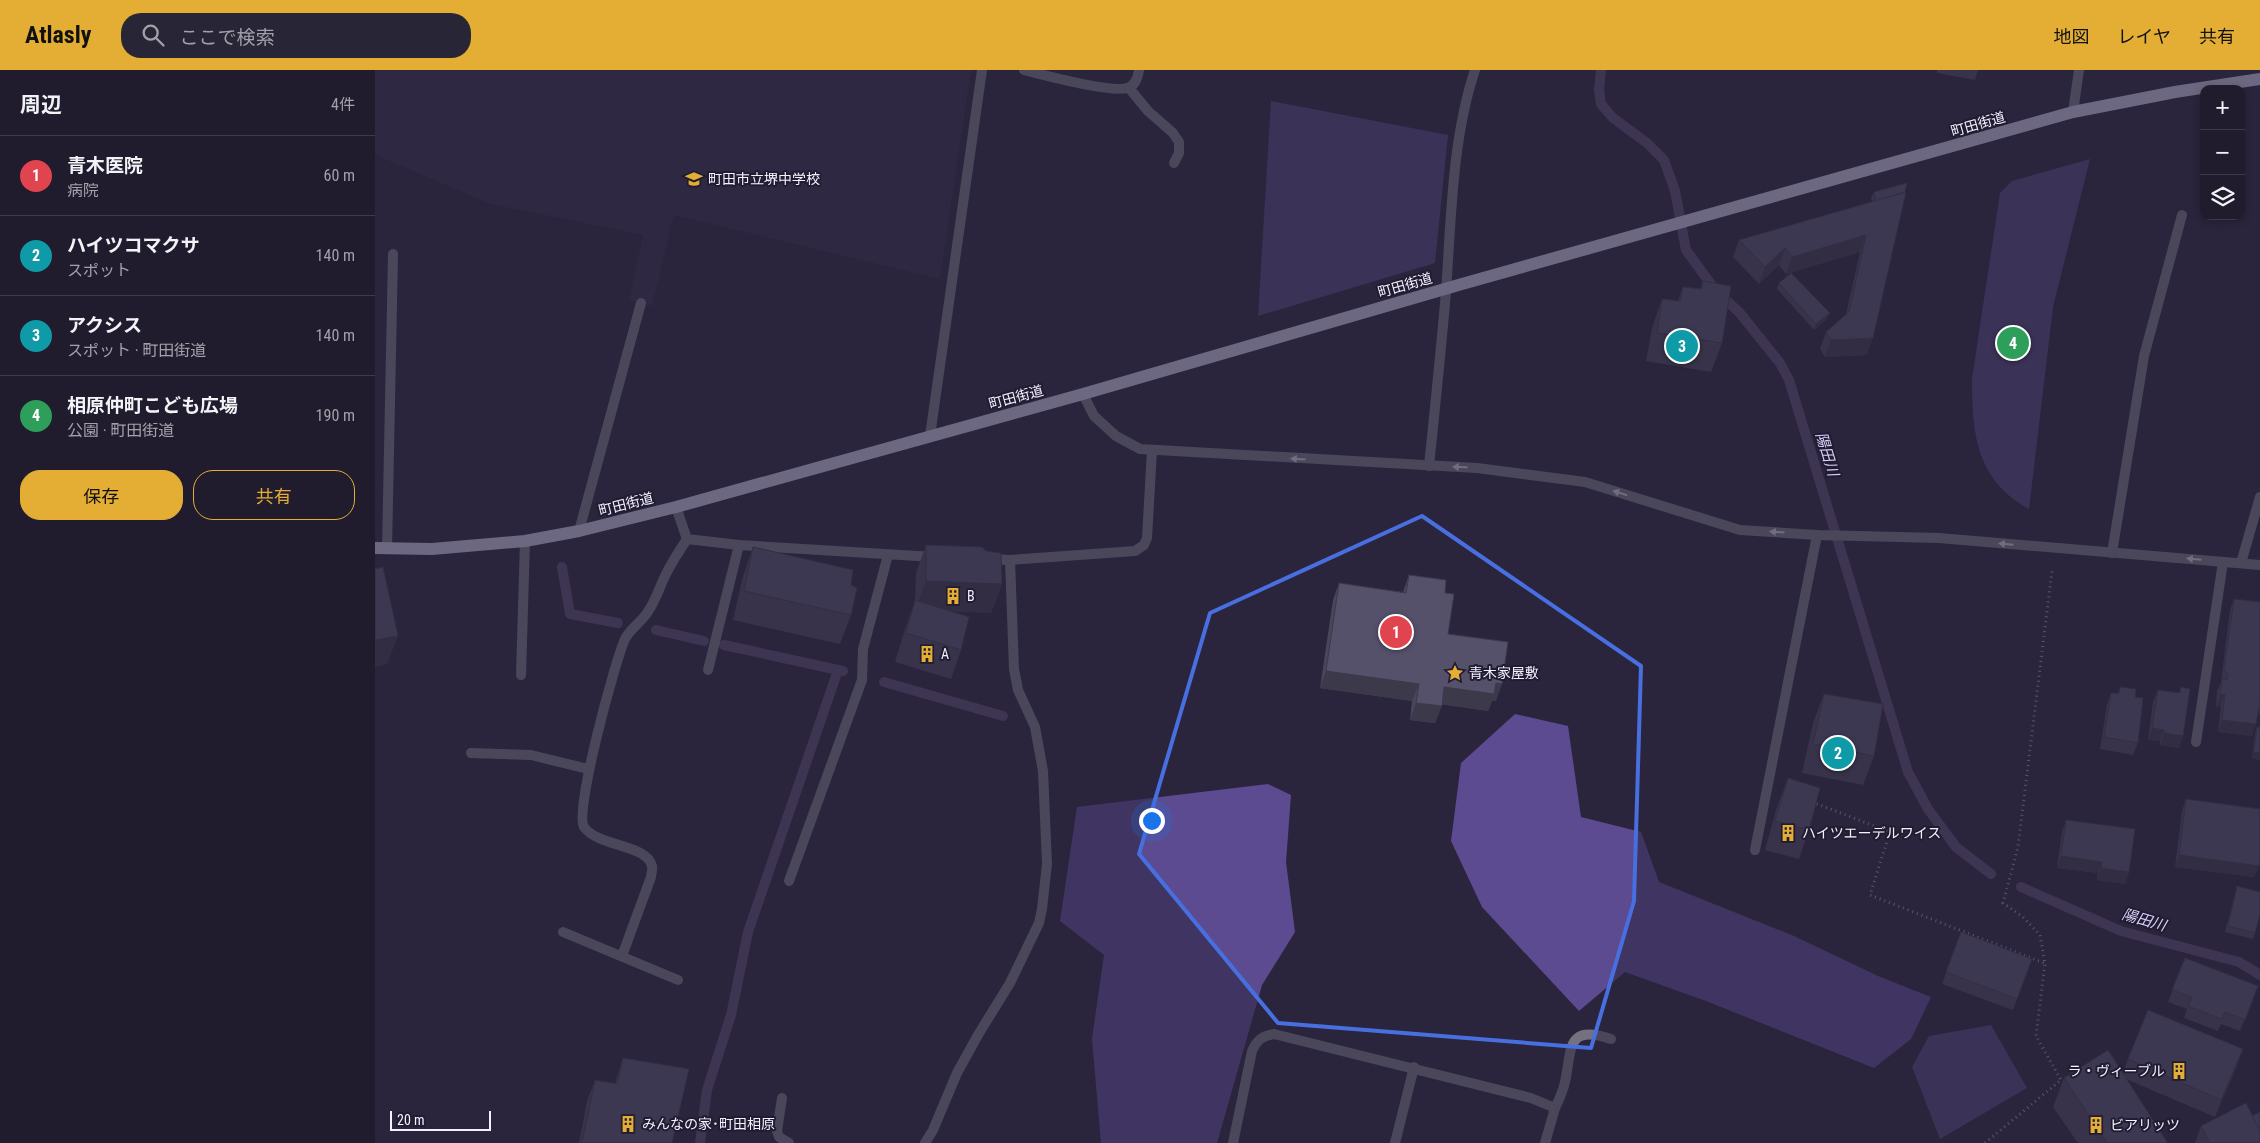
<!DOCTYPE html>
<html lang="ja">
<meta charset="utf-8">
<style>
body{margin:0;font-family:"Roboto Condensed","Noto Sans JP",sans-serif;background:#282536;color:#f1f3f6}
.controls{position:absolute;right:15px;top:15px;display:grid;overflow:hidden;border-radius:10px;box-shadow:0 2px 8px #0003}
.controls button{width:45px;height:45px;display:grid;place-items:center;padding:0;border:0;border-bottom:1px solid #3d3a4a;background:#201c2e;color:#f1f3f6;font:25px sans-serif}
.scale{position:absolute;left:15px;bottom:12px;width:101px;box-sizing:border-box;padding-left:5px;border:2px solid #f3f1fe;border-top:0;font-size:14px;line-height:18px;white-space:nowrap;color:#f3f1fe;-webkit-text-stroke:4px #211c32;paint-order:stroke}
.you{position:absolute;left:776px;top:750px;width:18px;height:18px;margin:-12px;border:4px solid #fff;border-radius:50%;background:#1a73e8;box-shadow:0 0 0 8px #1a73e833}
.badge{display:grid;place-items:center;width:32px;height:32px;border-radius:50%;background:#e4ae35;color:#fff;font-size:16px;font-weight:700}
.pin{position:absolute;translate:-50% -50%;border:2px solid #fff;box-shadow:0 1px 5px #0006}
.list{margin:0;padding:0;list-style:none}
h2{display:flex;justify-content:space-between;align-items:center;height:65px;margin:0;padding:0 20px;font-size:21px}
h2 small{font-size:16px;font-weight:400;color:#a2a1aa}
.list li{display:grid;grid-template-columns:32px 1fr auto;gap:15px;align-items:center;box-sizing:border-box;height:80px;padding:0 20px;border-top:1px solid #3d3a4a}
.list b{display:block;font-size:19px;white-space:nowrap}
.list p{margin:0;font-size:16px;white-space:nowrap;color:#a2a1aa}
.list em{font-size:16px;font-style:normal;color:#a2a1aa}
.actions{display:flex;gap:10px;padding:15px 20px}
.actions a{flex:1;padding:11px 0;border:1px solid #e4ae35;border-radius:20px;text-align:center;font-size:18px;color:#e4ae35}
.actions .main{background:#e4ae35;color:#111}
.icon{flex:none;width:28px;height:28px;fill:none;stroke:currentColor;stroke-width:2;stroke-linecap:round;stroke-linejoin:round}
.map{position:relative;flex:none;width:1885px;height:1073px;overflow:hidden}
header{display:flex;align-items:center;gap:30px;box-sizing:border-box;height:70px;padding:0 25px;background:#e4ae35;color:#111}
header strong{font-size:24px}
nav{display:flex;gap:28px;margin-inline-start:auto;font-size:18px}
.search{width:350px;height:45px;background:#282536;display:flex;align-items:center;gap:12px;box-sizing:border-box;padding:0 18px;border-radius:20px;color:#a2a1aa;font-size:19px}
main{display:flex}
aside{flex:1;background:#201c2e}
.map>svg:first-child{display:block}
.built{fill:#332d4b}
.green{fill:#504478}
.forest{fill:#5c4b91}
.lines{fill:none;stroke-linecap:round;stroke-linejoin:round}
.stream{stroke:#56496e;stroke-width:10}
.path{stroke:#9491a3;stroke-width:3;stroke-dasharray:1 4;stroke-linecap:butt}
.lane{stroke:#74727e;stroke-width:10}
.street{stroke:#74727e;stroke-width:10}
.primary{stroke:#bebad4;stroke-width:12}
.wall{fill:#49465c}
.shaded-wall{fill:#3c394b}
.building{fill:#55516b;stroke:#3c394b}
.oneway{fill:#c7c5d1}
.marked{fill:none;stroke:#486fe0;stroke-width:4;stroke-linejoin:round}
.labels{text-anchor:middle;stroke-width:4;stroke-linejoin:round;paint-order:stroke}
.street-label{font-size:14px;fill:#f3f1fe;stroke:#211c32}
.poi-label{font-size:14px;fill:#f3f1fe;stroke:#211c32;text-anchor:start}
.water-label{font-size:15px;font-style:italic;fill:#d8d1fa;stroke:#211c32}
</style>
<header>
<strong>Atlasly</strong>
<div class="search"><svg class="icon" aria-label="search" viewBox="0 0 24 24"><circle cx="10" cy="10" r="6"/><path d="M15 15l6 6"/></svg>ここで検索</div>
<nav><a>地図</a><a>レイヤ</a><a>共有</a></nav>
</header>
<main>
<aside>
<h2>周辺<small>4件</small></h2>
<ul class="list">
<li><span class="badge" style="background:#e0444e">1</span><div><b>青木医院</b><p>病院</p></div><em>60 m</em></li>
<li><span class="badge" style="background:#0f9aa8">2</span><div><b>ハイツコマクサ</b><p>スポット</p></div><em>140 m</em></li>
<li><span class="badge" style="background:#0f9aa8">3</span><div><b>アクシス</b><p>スポット · 町田街道</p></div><em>140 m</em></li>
<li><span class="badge" style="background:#2e9e5b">4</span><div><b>相原仲町こども広場</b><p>公園 · 町田街道</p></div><em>190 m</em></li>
</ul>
<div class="actions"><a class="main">保存</a><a>共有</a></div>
</aside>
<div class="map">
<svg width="1885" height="1073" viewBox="0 0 1885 1073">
<rect width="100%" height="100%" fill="#2a253d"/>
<path class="built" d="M0,0H596L565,209L299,145L277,236L254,230L268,165L116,134L0,85Z"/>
<g class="green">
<path d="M896,31L1073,65L1060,193L883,246Z"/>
<path d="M1715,89L1678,237L1654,439C1601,410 1597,363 1597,309L1625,123L1637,111Z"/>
<path d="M1616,955L1652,1018L1565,1069L1537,997L1554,966Z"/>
</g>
<g class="forest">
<path d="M1140,644L1193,656L1206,747L1266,762L1284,812L1419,866L1503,906L1556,927L1536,969L1499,998L1331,931L1250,902L1204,941L1107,837L1076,771L1086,693Z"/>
<path d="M893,714L916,725L911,792L920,862L887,915L842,1073H726L717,969L729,885L685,851L702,737Z"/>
</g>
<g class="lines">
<g class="stream">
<path d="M1226,0L1224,20L1226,34L1238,48L1272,73L1289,90L1300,121L1311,180L1341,221L1364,242L1405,293L1414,310L1533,702L1553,739L1581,777L1616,804"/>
<path d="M187,497L195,544L243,553"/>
<path d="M281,560L329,571"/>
<path d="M349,575L468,601"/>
<path d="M509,612L628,646"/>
<path d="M1646,817L1746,861L1864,892L1885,905"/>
<path d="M325,1073L332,1020L356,945L373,862L463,600"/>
</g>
<g class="path">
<path d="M1437,732L1515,762L1495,825L1669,893"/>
<path d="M1610,1073L1686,1010L1661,966L1670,893L1665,865L1648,847L1628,833L1643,777L1677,501"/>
</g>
<g class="lane">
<path d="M649,0C668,5 736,23 752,18C760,16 763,7 764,0"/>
<path d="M754,18L773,41L798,63L804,72V83L799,93"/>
<path d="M1698,42L1704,0"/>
<path d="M555,366L607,0"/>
<path d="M1054,396C1060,338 1066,280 1071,222C1076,151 1077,68 1100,0"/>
<path d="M301,437L312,469L364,475L559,487"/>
<path d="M204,461L266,233"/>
<path d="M12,479L18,184"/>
<path d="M1737,483L1769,286L1807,145"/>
<path d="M613,489L635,490L760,481L769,475L772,468L777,380"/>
<path d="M1866,493L1885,427"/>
<path d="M333,600L364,475"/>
<path d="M146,605L150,471"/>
<path d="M1821,672L1848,492"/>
<path d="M1380,780L1442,465"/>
<path d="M414,811L487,610L488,579L513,485"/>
<path d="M407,1028L402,1061L404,1067L414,1073"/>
<path d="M1180,1038C1184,1030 1188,1021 1190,1012C1197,981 1190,953 1236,969"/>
<path d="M550,1073L558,1060L582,1003L603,965L635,913L664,853L667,839L672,794L668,701L660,657L643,620L639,599L635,490"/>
</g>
<g class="street">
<path d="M708,324L719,346L741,366L765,379L1102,398L1210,412L1365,460L1442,465L1564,468L1885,495"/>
<path d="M96,683L156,685L213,699"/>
<path d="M188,862L303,910"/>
<path d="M247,886L276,807C276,804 278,799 277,796C272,774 223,777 209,757C199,742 240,591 250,569C255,559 266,552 272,543C281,531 285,515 292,502C298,490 305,480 312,469"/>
<path d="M858,1073L877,981C882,970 887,966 899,964L1156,1028L1180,1038L1170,1073"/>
<path d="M1020,1073L1039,997"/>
</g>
<path class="primary" d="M0,478L57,479L150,471L204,461L301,437L708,324L1087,214L1698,42L1800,22L1885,9"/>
</g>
<g class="wall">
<path d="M1562,0H1603L1600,10L1562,3Z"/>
<path d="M1532,113L1492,285L1450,287L1445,279L1451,262L1471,244L1485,182L1411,204L1404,195L1384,214L1358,187L1364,170L1497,132L1496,128L1499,122Z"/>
<path d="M1328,211L1347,273L1336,302L1271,291L1277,258L1287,229L1303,231L1308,217L1325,219Z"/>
<path d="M1404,213L1452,249L1439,260L1402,219Z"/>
<path d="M551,475L627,514L616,543L575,541L586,580L576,609L520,592L530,559L540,531L541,503Z"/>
<path d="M378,477L476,515V545L465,574L358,550L368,506Z"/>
<path d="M1034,505L1070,523L1073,564L1121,631H1117L1113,641L1067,634L1060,653L1035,650L1037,631L945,618L958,530L964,513L1028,522Z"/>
<path d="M1859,529L1885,532V644H1883L1877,666L1843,662L1846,636L1841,637L1842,621L1846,612L1855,540Z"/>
<path d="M1745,617L1760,627L1763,673L1758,685L1725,679L1732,634L1736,623H1743Z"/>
<path d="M1806,617L1804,678L1785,675V671L1773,670L1778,632L1783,620L1804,623Z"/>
<path d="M1449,624L1499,686L1488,715L1427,703L1438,653Z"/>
<path d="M1882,657L1885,690L1877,688L1880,663Z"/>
<path d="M1413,708L1434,760L1424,789L1390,780L1402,737Z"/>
<path d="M1811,729L1879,807L1800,797L1807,741Z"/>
<path d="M1691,750L1754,802L1750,814L1722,810L1723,803L1682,798L1687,762Z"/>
<path d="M1862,816L1880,863L1878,869L1850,862Z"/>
<path d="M1586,862L1657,889L1638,940L1567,914Z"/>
<path d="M1810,888L1883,916L1865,961L1846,954L1843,961L1809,948L1812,939L1793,932Z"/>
<path d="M248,988L297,1073H204L212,1031L220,1010L240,1013Z"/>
<path d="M1753,989L1862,996L1840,1047L1751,1009L1792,1072V1073H1703L1678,1037L1689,1008L1748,1003Z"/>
<path d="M1877,1046L1885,1073H1820L1826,1056Z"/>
</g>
<g class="shaded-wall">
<path d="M1491,165L1485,182L1411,204L1417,187Z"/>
<path d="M1410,178L1404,195L1384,214L1390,197Z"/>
<path d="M1455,243L1452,249L1439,260L1441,254Z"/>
<path d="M1498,268L1492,285L1450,287L1456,270Z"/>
<path d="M551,511L627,514L616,543L540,540Z"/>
<path d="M23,566L12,594L0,597V570Z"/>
<path d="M951,601L1044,614L1037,631L945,618Z"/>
<path d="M1121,613L1127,614L1121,631H1117L1113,641L1063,634L1069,617Z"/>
<path d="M1850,624L1846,636L1841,637L1845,625Z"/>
<path d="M1884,632L1885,644H1880Z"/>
<path d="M1041,633L1067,636L1060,653L1035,650Z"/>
<path d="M1847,650L1881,654L1877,666L1843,662Z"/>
<path d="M1777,658L1789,660L1785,671L1773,670Z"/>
<path d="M1789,663L1808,666L1804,678L1785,675Z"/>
<path d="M1879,682L1885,683V690L1877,688Z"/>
<path d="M1804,785L1884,796L1879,807L1800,797Z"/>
<path d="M1686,786L1727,792L1723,803L1682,798Z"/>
<path d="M1726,798L1754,802L1750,814L1722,810Z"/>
<path d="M1868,979L1862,996L1840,1047L1846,1030Z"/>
</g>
<g class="building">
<path d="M1532,113L1530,122L1501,131L1499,122Z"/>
<path d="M1531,122L1498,268L1456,270L1451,262L1474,242L1491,165L1417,187L1410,178L1390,197L1364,170Z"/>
<path d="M1416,203L1455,243L1441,254L1404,213Z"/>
<path d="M1328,211L1356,216L1347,273L1282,263L1287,229L1305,231L1308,217L1327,219Z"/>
<path d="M551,475L607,477L611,481L626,483L627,514L551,511Z"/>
<path d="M378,477L478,500L476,515L482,518L476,545L369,521Z"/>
<path d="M8,497L23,566L0,570V499Z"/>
<path d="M1034,505L1071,510L1070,523L1079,524L1073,564L1133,572L1127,614L1121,613L1119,624L1069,617L1067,636L1041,633L1044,614L951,601L964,513L1031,523Z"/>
<path d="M1859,529L1885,532V632L1881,654L1847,650L1850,624L1845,625L1847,609L1852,610L1853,604L1849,599Z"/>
<path d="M540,530L594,547L586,580L531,563Z"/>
<path d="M1745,617L1761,619L1760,627L1768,628L1763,673L1729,667L1736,623L1744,624Z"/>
<path d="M1806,617L1815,619L1808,666L1789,663V660L1777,658L1783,620L1805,623Z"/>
<path d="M1449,624L1508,634L1499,686L1438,674Z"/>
<path d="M1882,657H1885V683L1879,682Z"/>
<path d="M1413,708L1445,718L1434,760L1400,751Z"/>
<path d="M1811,729L1885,739V786L1884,796L1804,785Z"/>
<path d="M1691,750L1760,759L1754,802L1726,798L1727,792L1686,786Z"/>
<path d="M1862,816L1885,822V844L1880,863L1853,856Z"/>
<path d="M1586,862L1657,889L1642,929L1571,902Z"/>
<path d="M1810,888L1883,916L1870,950L1850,942L1847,949L1813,936L1817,927L1797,920Z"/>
<path d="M1773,940L1868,979L1846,1030L1753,989Z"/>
<path d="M1733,980L1792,1072L1791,1073H1732L1689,1008Z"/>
<path d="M248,988L314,999L297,1073H207L220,1010L242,1014Z"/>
<path d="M1871,1033L1885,1061V1073H1835L1826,1056Z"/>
<path d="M1885,1042V1061L1877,1046Z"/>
</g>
<defs><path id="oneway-solid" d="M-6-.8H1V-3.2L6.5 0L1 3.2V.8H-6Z" transform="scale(1.25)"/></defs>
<g class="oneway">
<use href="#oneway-solid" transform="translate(923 389) rotate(-177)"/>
<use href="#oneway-solid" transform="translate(1085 397) rotate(-178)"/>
<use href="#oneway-solid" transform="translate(1245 423) rotate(-163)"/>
<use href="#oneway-solid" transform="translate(1402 462) rotate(-176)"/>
<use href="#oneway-solid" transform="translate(1631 474) rotate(-175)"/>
<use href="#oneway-solid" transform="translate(1819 489) rotate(-175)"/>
</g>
<path d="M0 0H1885V1073H0ZM1047,446L1266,596L1259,831L1216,978L903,953L764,784L835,543Z" fill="#2a253d" fill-opacity=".55" fill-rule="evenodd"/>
<path class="marked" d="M1047,446L1266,596L1259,831L1216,978L903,953L764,784L835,543Z"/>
<defs>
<g id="school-bare" transform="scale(1.35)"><path d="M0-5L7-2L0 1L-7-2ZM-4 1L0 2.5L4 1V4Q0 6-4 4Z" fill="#e4ae35" stroke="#211c32" stroke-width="2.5" paint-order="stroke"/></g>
<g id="building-bare" transform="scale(1.35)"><path d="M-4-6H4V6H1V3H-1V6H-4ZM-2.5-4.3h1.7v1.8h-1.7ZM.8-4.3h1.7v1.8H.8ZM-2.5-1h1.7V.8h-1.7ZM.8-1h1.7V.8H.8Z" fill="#e4ae35" stroke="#211c32" stroke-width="2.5" paint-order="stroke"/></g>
<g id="sight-bare" transform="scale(1.35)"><path d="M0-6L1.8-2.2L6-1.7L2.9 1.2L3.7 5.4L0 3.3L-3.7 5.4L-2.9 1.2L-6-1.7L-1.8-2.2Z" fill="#e4ae35" stroke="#211c32" stroke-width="2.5" paint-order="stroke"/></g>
</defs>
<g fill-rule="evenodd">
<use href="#school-bare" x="319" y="109"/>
<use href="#building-bare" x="578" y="526"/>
<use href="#building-bare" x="552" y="584"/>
<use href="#sight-bare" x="1080" y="603"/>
<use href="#building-bare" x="1413" y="763"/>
<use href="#building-bare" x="1804" y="1001"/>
<use href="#building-bare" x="253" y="1054"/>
<use href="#building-bare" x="1721" y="1055"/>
</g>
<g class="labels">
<g class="street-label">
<text transform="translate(1603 54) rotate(-16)" y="5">町田街道</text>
<text transform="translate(1030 215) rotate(-16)" y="5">町田街道</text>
<text transform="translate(641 327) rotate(-15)" y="5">町田街道</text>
<text transform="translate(251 434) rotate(-14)" y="5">町田街道</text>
</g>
<g class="poi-label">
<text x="333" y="114">町田市立堺中学校</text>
<text x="592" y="531">B</text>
<text x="566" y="589">A</text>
<text x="1094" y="608">青木家屋敷</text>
<text x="1427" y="768">ハイツエーデルワイス</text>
<text x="1790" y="1006" text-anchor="end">ラ・ヴィーブル</text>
<text x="267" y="1059">みんなの家･町田相原</text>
<text x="1735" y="1060">ビアリッツ</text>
</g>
<g class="water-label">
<text transform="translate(1452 384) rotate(73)" y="5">陽田川</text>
<text transform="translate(1769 850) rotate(16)" y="5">陽田川</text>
</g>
</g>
</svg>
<div class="controls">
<button>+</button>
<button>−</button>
<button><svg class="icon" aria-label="layers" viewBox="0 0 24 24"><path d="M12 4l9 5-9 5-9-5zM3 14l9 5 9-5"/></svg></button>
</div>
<div class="scale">20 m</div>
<div class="you"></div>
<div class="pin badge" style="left:1021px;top:562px;background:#e0444e">1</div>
<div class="pin badge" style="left:1463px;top:683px;background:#0f9aa8">2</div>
<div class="pin badge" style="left:1307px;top:276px;background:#0f9aa8">3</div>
<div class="pin badge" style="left:1638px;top:273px;background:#2e9e5b">4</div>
</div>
</main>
